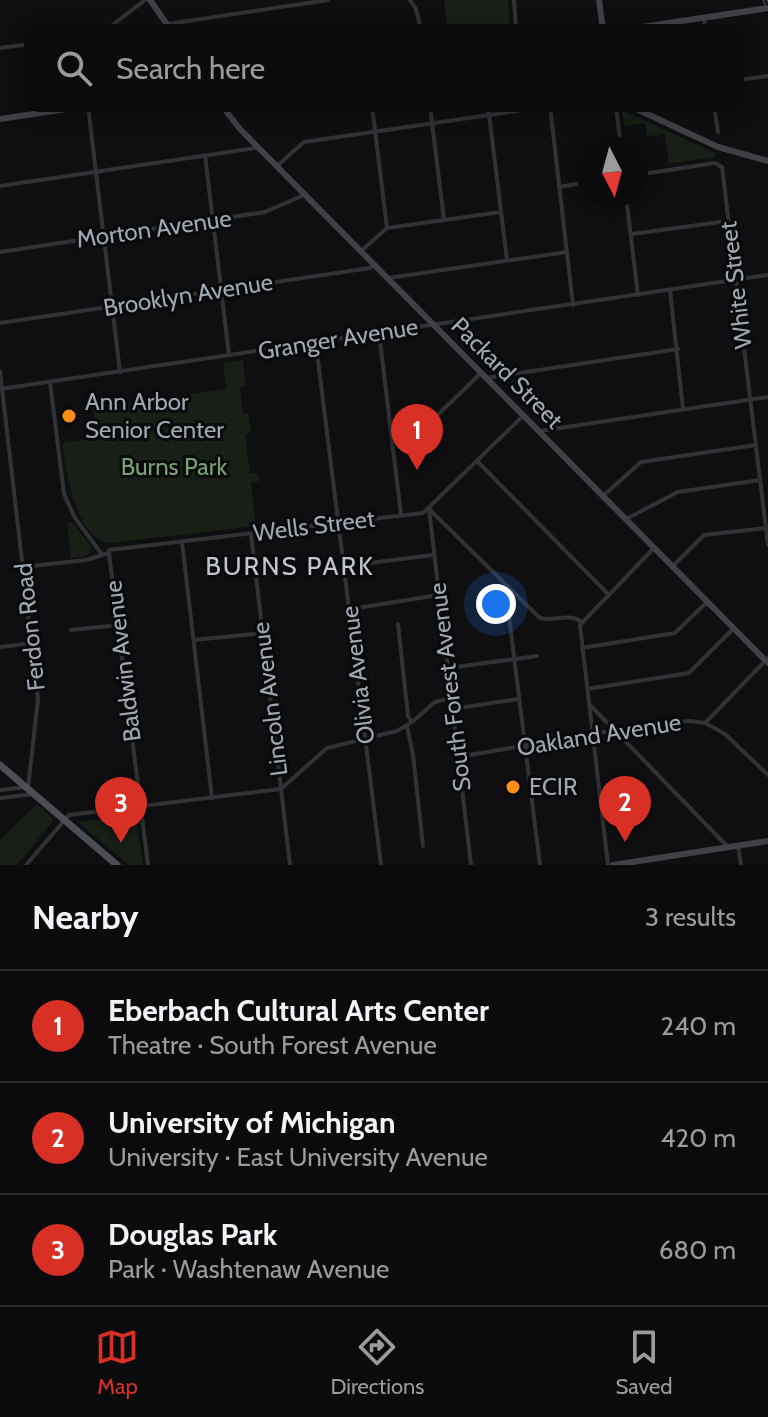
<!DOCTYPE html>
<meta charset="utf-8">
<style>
body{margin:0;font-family:Cabin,sans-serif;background:#19191b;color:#f1f3f6}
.compass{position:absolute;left:576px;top:136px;width:72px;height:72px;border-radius:50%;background:#0b0b0d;box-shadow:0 4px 20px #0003;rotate:174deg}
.you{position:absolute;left:496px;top:604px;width:28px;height:28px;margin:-20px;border:6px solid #fff;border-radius:50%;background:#1a73e8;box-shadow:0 0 0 12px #1a73e833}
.badge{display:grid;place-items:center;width:52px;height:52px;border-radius:50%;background:#d93025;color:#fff;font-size:26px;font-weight:700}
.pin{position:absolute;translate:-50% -66px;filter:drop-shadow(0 2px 4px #0008)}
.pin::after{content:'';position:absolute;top:42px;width:28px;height:24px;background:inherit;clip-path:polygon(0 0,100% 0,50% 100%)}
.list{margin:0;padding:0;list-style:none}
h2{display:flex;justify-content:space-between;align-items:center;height:104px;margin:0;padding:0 32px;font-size:34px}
h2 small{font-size:26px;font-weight:400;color:#9a9b9d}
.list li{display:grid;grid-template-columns:52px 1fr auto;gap:24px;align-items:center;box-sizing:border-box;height:112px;padding:0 32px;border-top:2px solid #2b2b2e}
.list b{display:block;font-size:30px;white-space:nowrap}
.list p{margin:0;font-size:26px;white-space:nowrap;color:#9a9b9d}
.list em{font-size:26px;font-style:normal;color:#9a9b9d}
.icon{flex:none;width:44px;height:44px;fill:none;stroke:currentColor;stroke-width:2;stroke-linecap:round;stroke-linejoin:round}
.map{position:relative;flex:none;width:768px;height:865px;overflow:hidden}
.search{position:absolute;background:#0b0b0d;box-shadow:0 4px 20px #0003;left:24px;right:24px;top:24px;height:88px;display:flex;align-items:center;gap:20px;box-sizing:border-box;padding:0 28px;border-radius:16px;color:#9a9b9d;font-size:30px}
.sheet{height:440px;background:#0b0b0d}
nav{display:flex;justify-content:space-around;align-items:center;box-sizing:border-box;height:112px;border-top:2px solid #2b2b2e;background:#0b0b0d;font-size:22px;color:#9a9b9d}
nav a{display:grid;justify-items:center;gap:4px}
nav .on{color:#d93025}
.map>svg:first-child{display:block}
.green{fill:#171f17}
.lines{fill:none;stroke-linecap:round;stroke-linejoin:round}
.street{stroke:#303236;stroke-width:4}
.secondary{stroke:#3e4146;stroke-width:6}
.primary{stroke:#4b4f55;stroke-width:7}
.rail-casing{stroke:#42464b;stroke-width:5}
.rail{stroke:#0a0a0c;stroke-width:2;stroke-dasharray:6;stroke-linecap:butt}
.poi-dot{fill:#ff8f19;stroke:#0a0a0c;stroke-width:3}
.labels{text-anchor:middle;stroke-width:6;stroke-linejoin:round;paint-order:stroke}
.street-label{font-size:24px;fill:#9ea8b3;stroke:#0a0a0c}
.poi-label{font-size:24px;fill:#9ea8b3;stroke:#0a0a0c;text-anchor:start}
.park-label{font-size:24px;fill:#77a173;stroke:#0a0a0c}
.neighbourhood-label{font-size:26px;letter-spacing:2px;fill:#c0c6cf;stroke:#0a0a0c}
</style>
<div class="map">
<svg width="768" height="865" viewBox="0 0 768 865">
<rect width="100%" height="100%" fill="#0f0f11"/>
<g class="green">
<path d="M444,0H508L510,30H448Z"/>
<path d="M622,110L715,153V157L669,164L665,134L647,136L645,123L624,126Z"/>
<path d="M243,360L246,386L240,387L243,413H248L251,432L245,434L250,474L258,473L259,481L251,482L256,526L110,543C75,539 66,471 62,443L97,438L93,409L226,389L223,363Z"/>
<path d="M72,522L92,547L87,556L71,558L67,523Z"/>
<path d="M37,804L54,820L17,865H0V840Z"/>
<path d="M136,815L143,865H129L78,822Z"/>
</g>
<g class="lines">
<g class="street">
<path d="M410,0L416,9L421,30"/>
<path d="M514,0L516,30"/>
<path d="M704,18L705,30"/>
<path d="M168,24L328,0"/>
<path d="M106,30L145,0"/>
<path d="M0,48L30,44"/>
<path d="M738,80L768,76"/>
<path d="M88,106L120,372"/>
<path d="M372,106L387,228"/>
<path d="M430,106L444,220"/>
<path d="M488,106L507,260"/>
<path d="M550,106L573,305"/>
<path d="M616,106L621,148"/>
<path d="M714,106L718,132"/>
<path d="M205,155L229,355"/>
<path d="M277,166L304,142L537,108L564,106"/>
<path d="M636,175L715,163L722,167L768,545"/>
<path d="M0,186L256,148"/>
<path d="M559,187L588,182"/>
<path d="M626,196L638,295"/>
<path d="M632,234L728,221"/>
<path d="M361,251L387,228L501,212"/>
<path d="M0,252L265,212L306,194"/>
<path d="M388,278L567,252"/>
<path d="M670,290L683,409"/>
<path d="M0,323L370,268L374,264"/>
<path d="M379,333L401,515"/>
<path d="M316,344L381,865"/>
<path d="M0,371L38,699L28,788"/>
<path d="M486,378L678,349"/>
<path d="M50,382L64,494L75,518L101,553"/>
<path d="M0,389L768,275"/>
<path d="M539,431L768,397"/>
<path d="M393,438L419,433L481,373"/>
<path d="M477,461L608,594"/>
<path d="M603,496L641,462L756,445"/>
<path d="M429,509L471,865"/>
<path d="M429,509L540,618C555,622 568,612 582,622"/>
<path d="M626,519L678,492L760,480"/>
<path d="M251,534L290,865"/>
<path d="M182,542L212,798"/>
<path d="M109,553L148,865"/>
<path d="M345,566L434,555"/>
<path d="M673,566L704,535L766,528"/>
<path d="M23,567L86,560L109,553V550L423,513L524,415"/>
<path d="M505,584L540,865"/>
<path d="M350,609L439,595"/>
<path d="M398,624L408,716L412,722"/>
<path d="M71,630L119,625"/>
<path d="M194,640L263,633"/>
<path d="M0,647L32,643"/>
<path d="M582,648L675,633L707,602"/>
<path d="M448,668L537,656"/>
<path d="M587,689L689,673L733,629"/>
<path d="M591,706L727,846"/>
<path d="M452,709L519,699"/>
<path d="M705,723L768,658"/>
<path d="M407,726L413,755L423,846"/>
<path d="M458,757L657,723L691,721L705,723L725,734L768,775"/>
<path d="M0,790L25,787"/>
<path d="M0,798L33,794"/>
<path d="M738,846L741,865"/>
<path d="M26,865L69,815L281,789L327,748L397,731L412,722L435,702L451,698"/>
<path d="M608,865L580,625L654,548"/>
</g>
<g class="secondary">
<path d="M150,0L171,30"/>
<path d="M599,0L603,30"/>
<path d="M622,30L768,8"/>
<path d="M222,106L240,129L768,663"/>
<path d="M630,106L718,147L768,161"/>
<path d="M0,119L87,106"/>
<path d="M613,865L768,841"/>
</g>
<path class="primary" d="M0,765L117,865"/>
<g class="rail-casing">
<path id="rail" d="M765,0L768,6"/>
</g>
<use href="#rail" class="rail"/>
</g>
<g class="poi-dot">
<circle cx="69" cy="416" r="8"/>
<circle cx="513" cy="787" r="8"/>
</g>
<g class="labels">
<g class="street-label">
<text transform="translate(154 229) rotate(-8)" y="8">Morton Avenue</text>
<text transform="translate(736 285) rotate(-97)" y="8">White Street</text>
<text transform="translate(188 295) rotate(-9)" y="8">Brooklyn Avenue</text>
<text transform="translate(338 339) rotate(-9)" y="8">Granger Avenue</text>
<text transform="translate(507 373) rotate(45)" y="8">Packard Street</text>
<text transform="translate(314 526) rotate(-7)" y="8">Wells Street</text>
<text transform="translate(30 627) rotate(-96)" y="8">Ferdon Road</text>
<text transform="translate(123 661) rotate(-97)" y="8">Baldwin Avenue</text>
<text transform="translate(358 675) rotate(-97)" y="8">Olivia Avenue</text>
<text transform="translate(450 687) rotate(-97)" y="8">South Forest Avenue</text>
<text transform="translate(270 699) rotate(-97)" y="8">Lincoln Avenue</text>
<text transform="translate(599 735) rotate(-9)" y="8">Oakland Avenue</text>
</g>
<g class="poi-label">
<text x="85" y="410">Ann Arbor<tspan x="85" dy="28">Senior Center</tspan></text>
<text x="529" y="795">ECIR</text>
</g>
<g class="park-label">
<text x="174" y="475">Burns Park</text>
</g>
<g class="neighbourhood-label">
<text x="290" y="575">BURNS PARK</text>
</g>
</g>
</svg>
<svg class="compass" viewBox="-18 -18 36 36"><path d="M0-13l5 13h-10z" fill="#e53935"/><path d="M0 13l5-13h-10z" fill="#9a9b9d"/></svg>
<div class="you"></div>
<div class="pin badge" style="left:417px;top:470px">1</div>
<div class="pin badge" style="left:625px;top:842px">2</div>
<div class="pin badge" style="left:121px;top:843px">3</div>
<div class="search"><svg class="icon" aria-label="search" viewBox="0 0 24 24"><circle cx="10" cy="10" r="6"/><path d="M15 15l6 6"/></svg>Search here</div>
</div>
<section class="sheet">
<h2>Nearby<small>3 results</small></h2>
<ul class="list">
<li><span class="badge">1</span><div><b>Eberbach Cultural Arts Center</b><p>Theatre · South Forest Avenue</p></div><em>240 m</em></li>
<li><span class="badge">2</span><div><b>University of Michigan</b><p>University · East University Avenue</p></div><em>420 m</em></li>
<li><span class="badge">3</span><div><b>Douglas Park</b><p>Park · Washtenaw Avenue</p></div><em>680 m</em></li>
</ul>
</section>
<nav>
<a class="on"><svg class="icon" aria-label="map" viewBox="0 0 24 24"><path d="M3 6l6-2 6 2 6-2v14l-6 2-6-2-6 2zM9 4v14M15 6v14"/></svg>Map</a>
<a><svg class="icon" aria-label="directions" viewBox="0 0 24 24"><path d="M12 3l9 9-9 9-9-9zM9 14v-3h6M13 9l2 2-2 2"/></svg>Directions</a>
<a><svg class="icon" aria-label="saved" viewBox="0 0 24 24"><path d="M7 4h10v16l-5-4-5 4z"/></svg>Saved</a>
</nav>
